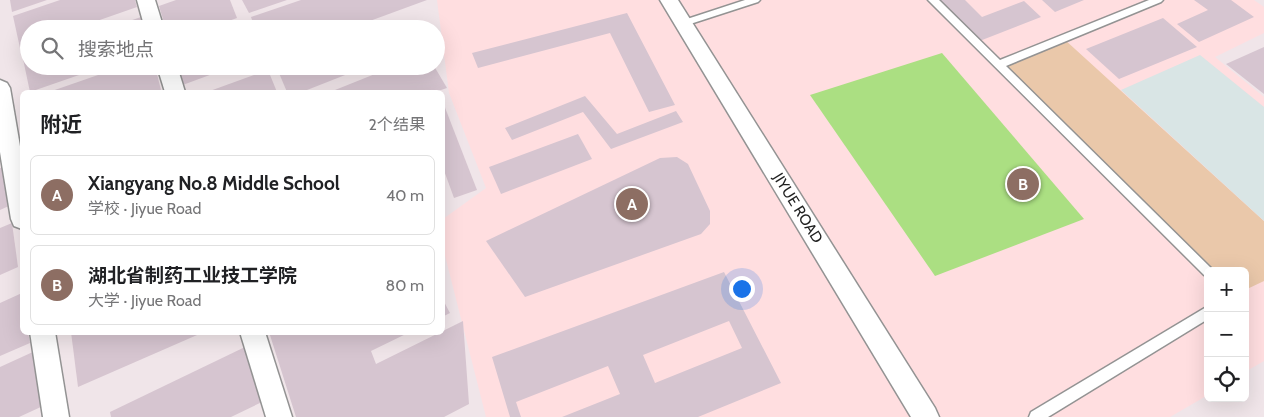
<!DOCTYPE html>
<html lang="zh">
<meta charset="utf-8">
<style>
body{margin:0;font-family:Cabin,"Noto Sans SC",sans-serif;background:#f6f6f6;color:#202124}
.controls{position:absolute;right:15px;bottom:15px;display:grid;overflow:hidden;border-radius:8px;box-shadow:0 5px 20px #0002}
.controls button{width:45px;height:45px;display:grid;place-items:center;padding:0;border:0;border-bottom:1px solid #e0e0e0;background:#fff;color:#202124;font:25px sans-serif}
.you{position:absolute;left:741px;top:288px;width:18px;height:18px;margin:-12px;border:4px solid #fff;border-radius:50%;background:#1a73e8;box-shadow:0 0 0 8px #1a73e833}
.badge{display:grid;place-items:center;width:32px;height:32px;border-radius:50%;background:#c400cd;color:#fff;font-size:16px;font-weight:700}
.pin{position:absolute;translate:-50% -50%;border:2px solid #fff;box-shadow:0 1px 5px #0006}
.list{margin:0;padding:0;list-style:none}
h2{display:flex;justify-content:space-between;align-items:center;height:65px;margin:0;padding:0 20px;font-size:21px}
h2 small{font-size:16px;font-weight:400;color:#757577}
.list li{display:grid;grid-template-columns:32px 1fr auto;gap:15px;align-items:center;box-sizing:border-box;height:80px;margin:0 10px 10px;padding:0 10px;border:1px solid #e0e0e0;border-radius:8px}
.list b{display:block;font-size:19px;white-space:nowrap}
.list p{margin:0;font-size:16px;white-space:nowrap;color:#757577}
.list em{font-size:16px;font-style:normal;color:#757577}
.icon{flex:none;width:28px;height:28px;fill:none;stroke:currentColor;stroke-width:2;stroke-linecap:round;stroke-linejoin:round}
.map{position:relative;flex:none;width:1264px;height:417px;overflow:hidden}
.search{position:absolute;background:#fff;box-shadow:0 5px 20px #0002;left:20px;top:20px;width:425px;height:55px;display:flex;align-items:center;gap:12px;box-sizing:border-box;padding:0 18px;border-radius:28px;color:#757577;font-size:19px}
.panel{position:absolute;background:#fff;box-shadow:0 5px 20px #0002;left:20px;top:90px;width:425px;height:245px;border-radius:8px}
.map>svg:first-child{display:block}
.education{fill:#ffdee0}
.grass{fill:#eac8aa}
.pitch{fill:#abdf82}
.plaza{fill:#d9e5e5}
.building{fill:#d6c5d0;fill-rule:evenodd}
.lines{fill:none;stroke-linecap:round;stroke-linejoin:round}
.lane-casing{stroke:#939393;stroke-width:3}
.street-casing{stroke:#939393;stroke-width:3}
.lane{fill:#fff;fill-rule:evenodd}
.street{fill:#fff;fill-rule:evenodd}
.labels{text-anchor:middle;stroke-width:4.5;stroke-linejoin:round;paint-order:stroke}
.street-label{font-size:15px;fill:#1f1f1f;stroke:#fff}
</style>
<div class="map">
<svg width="1264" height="417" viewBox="0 0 1264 417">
<rect width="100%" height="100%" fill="#f0e5e9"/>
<path class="education" d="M437,0H1254L1264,7V33L1215,57L1264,97V361L1245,372V271H1208V395L1170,417H486L442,244L443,219L486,188L449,93Z"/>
<path class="grass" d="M1064,39L1264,221V281L1245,290V271H1208L999,65Z"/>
<path class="pitch" d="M942,53L1084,219L935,276L810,95Z"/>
<path class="plaza" d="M1200,55L1264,107V221L1121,90Z"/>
<g class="building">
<path d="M10,0H47L12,12Z"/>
<path d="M60,0H135L137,7L74,29H29V44L20,48L13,16Z"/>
<path d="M176,0H230L237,18L206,29H166L159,6Z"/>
<path d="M242,0H287L249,13Z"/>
<path d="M301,0H427L348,29H255L251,17Z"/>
<path d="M935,0H965L982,17L1024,1L1041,17L977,42Z"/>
<path d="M1042,0H1084L1055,12Z"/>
<path d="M1194,0H1231L1254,17L1199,42L1177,24L1208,10Z"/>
<path d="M627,13L675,105L649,112L610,33L478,68L472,53Z"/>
<path d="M141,17L145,29H109V28Z"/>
<path d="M1163,18L1197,47L1119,79L1086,49Z"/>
<path d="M1264,47V94L1226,64Z"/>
<path d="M29,57V66H105L30,92L23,59Z"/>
<path d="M124,66H155L161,90L154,92H49Z"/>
<path d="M174,66H234L180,86Z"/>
<path d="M276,66H368L302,92H287Z"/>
<path d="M395,66H434L447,88L435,92H330Z"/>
<path d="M268,70L277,92H207Z"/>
<path d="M585,96L617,134L676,111L683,122L611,149L583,112L512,140L505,128Z"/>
<path d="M444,105L477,190L454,198L442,165V106Z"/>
<path d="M578,134L592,159L501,194L489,167Z"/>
<path d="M677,157L688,164L710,211V224L701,234L525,297L486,241L660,158Z"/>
<path d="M5,166L11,205L0,210V168Z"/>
<path d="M12,223L18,267L0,275V228Z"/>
<path d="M724,272L781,383L698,417H562L620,394L608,366L516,402L521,417H510L492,357ZM729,321L742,348L655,383L643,355Z"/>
<path d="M22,293V332H28L30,343L0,356V303Z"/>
<path d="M442,298L450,313L442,317Z"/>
<path d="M463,321L469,404L444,417H296L269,332H410L371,351L376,364Z"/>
<path d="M71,332H204L78,387Z"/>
<path d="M245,347L262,402L231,417H111L110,412Z"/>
<path d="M35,351L43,406L19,417H0V367Z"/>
</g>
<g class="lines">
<g class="lane-casing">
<g id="lane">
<path d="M745,0H760L758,2L684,26L679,23L681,21Z"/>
<path d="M928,0H939L1000,60L1149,0H1163L1161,2L1006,66L1214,271H1208V276L1204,275Z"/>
<path d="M1208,306V319L1048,417H1029L1031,412Z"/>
</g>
</g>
<g class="street-casing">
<g id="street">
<path d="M137,0H155L164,29H145Z"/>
<path d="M660,0H678L935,408L939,417H911Z"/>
<path d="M157,66H177L185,92H165Z"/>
<path d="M0,80L7,83L10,88L22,158V229L14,226L11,219L0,152Z"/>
<path d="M30,332H55L69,417H43Z"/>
<path d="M240,332H265L292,417H266Z"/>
</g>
</g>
<use href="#lane" class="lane"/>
<use href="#street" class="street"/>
</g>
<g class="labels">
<g class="street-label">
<text transform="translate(798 208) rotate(58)" y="5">JIYUE ROAD</text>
</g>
</g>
</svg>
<div class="controls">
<button>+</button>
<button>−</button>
<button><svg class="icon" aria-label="locate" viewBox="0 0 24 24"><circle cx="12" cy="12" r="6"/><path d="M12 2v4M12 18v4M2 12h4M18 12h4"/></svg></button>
</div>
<div class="you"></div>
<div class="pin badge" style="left:632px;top:204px;background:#8d6e63">A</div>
<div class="pin badge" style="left:1023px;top:184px;background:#8d6e63">B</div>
<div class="search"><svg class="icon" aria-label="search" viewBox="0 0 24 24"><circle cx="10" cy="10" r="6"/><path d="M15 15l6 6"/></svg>搜索地点</div>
<section class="panel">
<h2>附近<small>2个结果</small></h2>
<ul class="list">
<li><span class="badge" style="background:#8d6e63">A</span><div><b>Xiangyang No.8 Middle School</b><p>学校 · Jiyue Road</p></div><em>40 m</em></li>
<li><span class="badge" style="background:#8d6e63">B</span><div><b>湖北省制药工业技工学院</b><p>大学 · Jiyue Road</p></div><em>80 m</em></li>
</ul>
</section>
</div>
